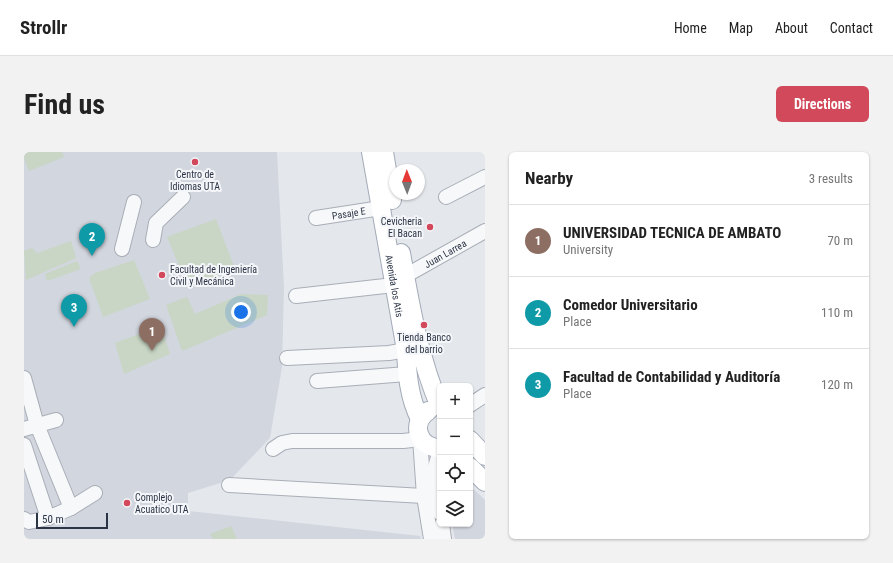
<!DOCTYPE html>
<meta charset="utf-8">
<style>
body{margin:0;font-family:"Roboto Condensed",sans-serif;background:#f2f2f2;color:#222}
.controls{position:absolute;right:12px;bottom:12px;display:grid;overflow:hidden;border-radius:6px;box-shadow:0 1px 3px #0004}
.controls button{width:36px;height:36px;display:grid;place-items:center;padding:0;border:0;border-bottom:1px solid #e0e0e0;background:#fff;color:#222;font:20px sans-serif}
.compass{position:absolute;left:365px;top:12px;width:36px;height:36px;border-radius:50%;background:#fff;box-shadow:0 1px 3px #0004;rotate:359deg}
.scale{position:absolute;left:12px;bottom:10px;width:72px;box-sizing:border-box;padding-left:4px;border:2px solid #2b3445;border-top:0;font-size:11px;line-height:14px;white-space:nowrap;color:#2b3445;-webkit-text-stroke:3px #f4f6f9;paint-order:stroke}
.you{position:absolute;left:217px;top:160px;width:14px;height:14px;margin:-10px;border:3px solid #fff;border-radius:50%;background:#1a73e8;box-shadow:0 0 0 6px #1a73e833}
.badge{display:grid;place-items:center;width:26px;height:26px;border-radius:50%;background:#d1495b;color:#fff;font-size:13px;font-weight:700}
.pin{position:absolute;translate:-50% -33px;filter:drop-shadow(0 1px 2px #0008)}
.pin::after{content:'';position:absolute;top:21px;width:14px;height:12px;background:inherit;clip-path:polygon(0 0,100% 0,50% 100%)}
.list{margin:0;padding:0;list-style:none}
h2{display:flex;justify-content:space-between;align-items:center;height:52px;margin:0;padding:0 16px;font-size:17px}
h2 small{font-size:13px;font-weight:400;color:#767676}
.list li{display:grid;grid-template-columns:26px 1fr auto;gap:12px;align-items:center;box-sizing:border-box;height:72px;padding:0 16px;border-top:1px solid #e0e0e0}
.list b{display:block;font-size:15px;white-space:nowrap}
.list p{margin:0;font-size:13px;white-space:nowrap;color:#767676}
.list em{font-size:13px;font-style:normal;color:#767676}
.icon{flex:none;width:22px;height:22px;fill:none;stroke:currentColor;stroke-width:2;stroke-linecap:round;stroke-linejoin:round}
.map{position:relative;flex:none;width:461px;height:387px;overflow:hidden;border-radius:6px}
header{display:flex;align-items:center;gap:24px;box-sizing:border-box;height:56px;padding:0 20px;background:#fff;border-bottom:1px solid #e0e0e0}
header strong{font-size:19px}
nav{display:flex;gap:22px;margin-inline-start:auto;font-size:14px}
.intro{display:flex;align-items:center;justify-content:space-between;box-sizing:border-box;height:96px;padding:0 24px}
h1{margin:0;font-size:28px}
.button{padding:10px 18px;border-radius:6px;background:#d1495b;color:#fff;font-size:14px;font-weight:700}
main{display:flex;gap:24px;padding:0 24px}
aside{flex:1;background:#fff;border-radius:6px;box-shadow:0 1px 3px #0004}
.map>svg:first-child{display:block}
.built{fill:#d2d6de}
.green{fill:#c9d6c5}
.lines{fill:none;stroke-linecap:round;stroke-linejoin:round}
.minor-casing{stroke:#a9aeb7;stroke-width:16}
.major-casing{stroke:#a3abb8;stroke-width:20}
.minor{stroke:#f7f8fa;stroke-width:14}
.major{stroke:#fff;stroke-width:18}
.poi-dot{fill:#d1495b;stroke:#f4f6f9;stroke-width:1.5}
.labels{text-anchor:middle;stroke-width:4;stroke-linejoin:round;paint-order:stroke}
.poi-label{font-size:10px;fill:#2b3445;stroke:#f4f6f9}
.street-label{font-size:10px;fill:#2b3445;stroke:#f4f6f9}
</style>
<header>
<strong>Strollr</strong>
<nav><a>Home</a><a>Map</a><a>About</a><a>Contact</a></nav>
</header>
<div class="intro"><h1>Find us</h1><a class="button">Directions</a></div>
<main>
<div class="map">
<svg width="461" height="387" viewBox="0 0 461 387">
<rect width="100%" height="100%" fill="#e4e7ec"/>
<g class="built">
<path d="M0,0H253L260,136L258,215L246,286L206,328L164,341V359L396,384L397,387H0Z"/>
<path d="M446,334L461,348V387H431L428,372H446Z"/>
</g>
<g class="green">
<path d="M0,0H38L40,5L5,19L0,6Z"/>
<path d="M192,67L211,117L164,135L143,85Z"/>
<path d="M47,89L52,106L2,128L0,99L8,96L13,101Z"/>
<path d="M110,108L126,147L79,165L65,126L71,121Z"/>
<path d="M53,109L57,117L23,129L21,122Z"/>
<path d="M217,142L244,143L243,163L158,199L142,153L163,145L171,162Z"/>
<path d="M137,174L146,202L100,222L91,191Z"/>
<path d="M207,374L213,387H189L186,382Z"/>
</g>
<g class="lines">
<g class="minor-casing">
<g id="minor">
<path d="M422,45L461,25"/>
<path id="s1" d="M292,66L357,56"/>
<path d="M129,88L132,71L159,45"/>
<path d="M98,97L110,50"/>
<path id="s2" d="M381,124L461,79"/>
<path d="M272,144L370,133"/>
<path d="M263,206L365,201L382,198"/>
<path d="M0,226L13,273L47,356"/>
<path d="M293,229L383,222"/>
<path d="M446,253L461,243"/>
<path d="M0,277L32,268"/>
<path d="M396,286L400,344L407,387"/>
<path d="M0,293L24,366L47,356L71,341"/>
<path d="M249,297L258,291L268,289H379L388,288L395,283"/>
<path d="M416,301C406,320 413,341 416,361"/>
<path d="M205,333L400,344"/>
<path d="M0,367L5,370L24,366"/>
<path d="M418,372L420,387"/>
</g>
</g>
<g class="major-casing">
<g id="major">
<path id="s3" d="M347,0L382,198C383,221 385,246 396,267"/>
<path d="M360,0L368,48"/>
<path d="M377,101C386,152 395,206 416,255"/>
<path d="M404,259C386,271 394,296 416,296"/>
<path d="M446,288L461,304"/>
<path d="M446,315L461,330"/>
</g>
</g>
<use href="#minor" class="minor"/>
<use href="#major" class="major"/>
</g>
<g class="poi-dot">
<circle cx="171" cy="10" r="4"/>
<circle cx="406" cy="75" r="4"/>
<circle cx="138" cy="123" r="4"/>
<circle cx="400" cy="173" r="4"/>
<circle cx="103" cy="351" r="4"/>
</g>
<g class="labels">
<g class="poi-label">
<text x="171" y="26">Centro de<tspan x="171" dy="12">Idiomas UTA</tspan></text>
<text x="398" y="73" text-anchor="end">Cevicheria<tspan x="398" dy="12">El Bacan</tspan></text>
<text x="146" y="121" text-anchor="start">Facultad de Ingeniería<tspan x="146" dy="12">Civil y Mecánica</tspan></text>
<text x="400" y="189">Tienda Banco<tspan x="400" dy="12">del barrio</tspan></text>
<text x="111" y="349" text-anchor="start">Complejo<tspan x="111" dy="12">Acuatico UTA</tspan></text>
</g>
<g class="street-label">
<text dy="4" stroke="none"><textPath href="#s1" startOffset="33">Pasaje E</textPath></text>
<text dy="4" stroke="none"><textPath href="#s2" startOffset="46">Juan Larrea</textPath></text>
<text dy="4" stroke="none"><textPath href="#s3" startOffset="136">Avenida los Atis</textPath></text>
</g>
</g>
</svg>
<div class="controls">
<button>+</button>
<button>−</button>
<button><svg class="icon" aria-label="locate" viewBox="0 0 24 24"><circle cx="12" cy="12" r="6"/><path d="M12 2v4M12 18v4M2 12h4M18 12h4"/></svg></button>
<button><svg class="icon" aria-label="layers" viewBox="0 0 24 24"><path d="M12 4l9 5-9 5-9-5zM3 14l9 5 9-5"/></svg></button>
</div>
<svg class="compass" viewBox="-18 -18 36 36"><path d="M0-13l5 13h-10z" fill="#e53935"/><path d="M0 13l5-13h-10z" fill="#767676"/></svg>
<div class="scale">50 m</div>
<div class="you"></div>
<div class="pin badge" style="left:128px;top:199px;background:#8d6e63">1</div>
<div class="pin badge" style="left:68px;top:104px;background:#0f9aa8">2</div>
<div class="pin badge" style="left:50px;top:175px;background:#0f9aa8">3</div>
</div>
<aside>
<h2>Nearby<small>3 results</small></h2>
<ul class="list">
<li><span class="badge" style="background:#8d6e63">1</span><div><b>UNIVERSIDAD TECNICA DE AMBATO</b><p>University</p></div><em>70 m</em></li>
<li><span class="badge" style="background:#0f9aa8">2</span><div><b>Comedor Universitario</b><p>Place</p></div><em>110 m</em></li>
<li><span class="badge" style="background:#0f9aa8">3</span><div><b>Facultad de Contabilidad y Auditoría</b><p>Place</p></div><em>120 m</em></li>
</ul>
</aside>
</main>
